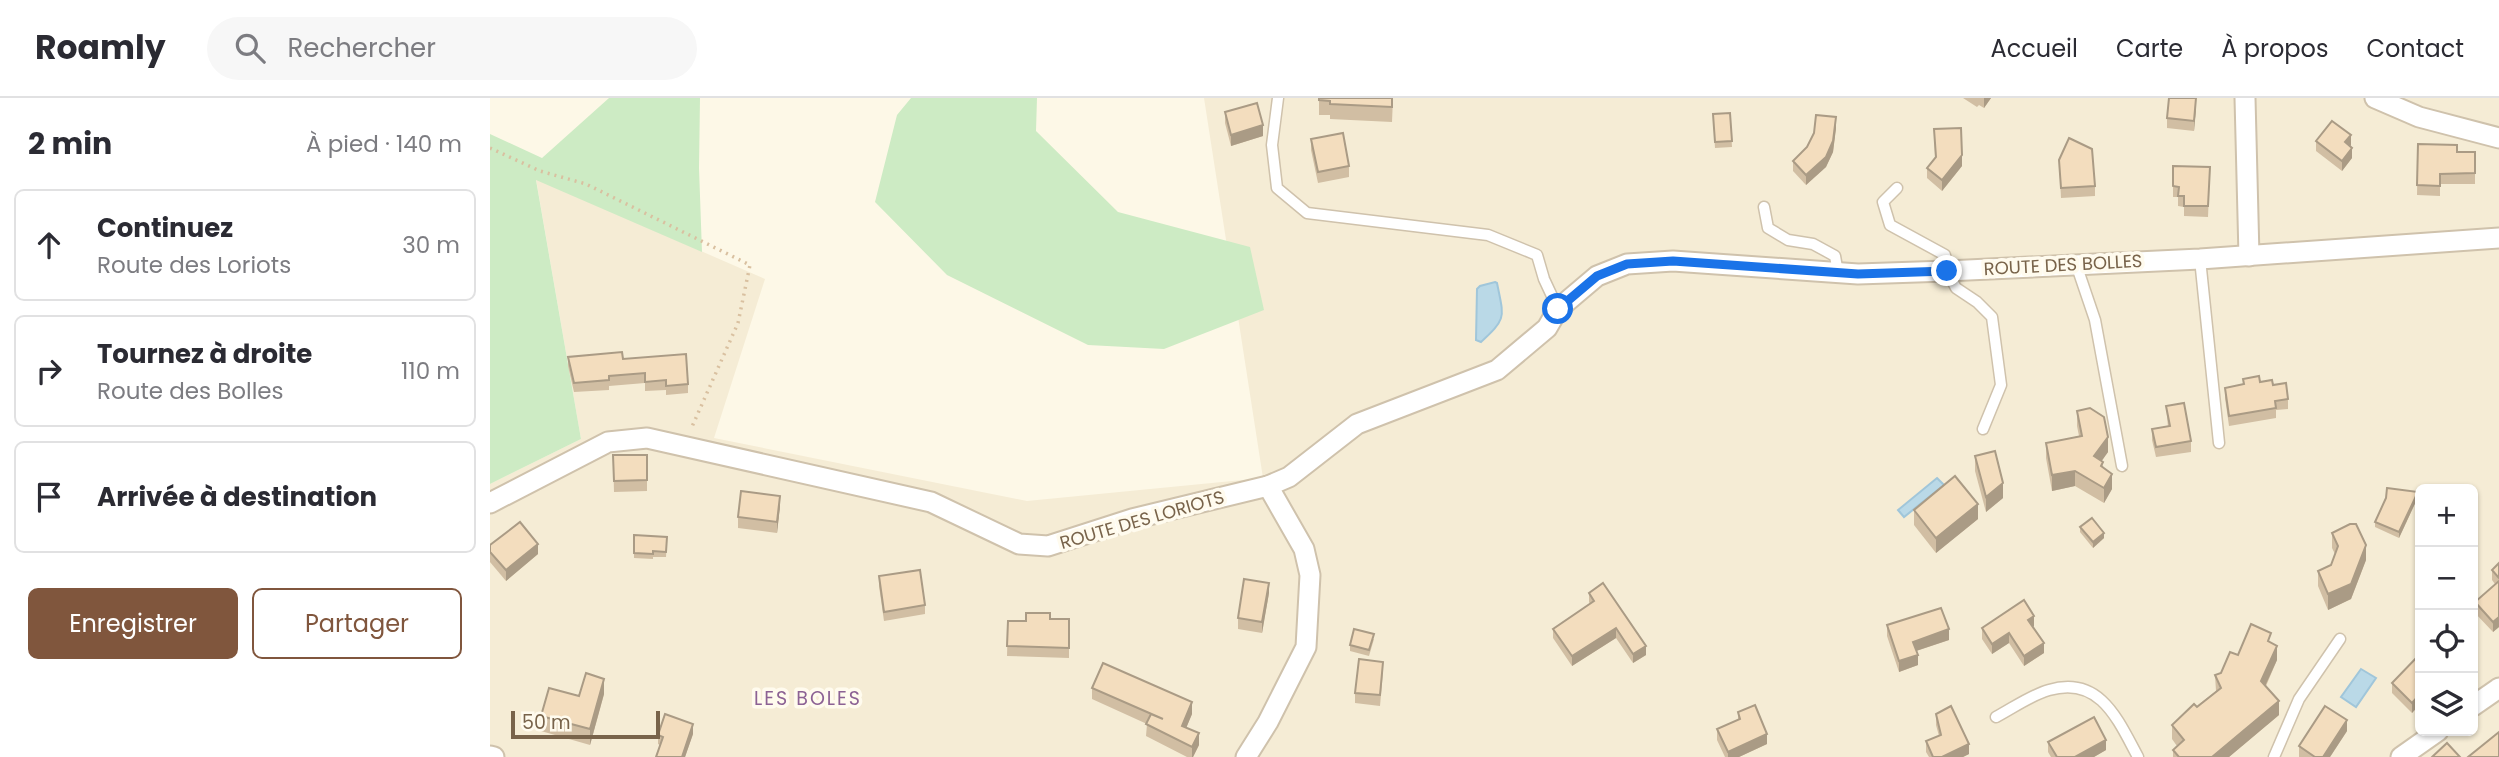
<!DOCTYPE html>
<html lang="fr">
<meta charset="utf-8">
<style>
body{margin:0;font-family:Poppins,sans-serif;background:#f7f7f7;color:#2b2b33}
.controls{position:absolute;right:21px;bottom:21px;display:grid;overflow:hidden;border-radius:10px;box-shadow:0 2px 5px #0004}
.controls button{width:63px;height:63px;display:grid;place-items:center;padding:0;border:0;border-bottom:2px solid #e1e1e2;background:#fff;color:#2b2b33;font:35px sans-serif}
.scale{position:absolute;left:21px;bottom:18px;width:149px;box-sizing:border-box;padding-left:7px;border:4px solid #78634a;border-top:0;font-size:19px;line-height:24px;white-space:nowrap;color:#78634a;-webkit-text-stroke:5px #fffbee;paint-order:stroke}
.stop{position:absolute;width:21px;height:21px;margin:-16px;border:5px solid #1a73e8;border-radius:50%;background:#fff}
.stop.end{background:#1a73e8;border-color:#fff;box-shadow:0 2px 7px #0008}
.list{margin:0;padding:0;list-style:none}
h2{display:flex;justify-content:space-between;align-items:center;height:91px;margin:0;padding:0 28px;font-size:30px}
h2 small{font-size:23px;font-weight:400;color:#7c7c81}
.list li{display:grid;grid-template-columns:46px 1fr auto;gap:21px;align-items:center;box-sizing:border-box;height:112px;margin:0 14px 14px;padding:0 14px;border:2px solid #e1e1e2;border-radius:10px}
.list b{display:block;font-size:26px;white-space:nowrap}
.list p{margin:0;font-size:23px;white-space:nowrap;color:#7c7c81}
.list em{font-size:23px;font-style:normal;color:#7c7c81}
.actions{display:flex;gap:14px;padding:21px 28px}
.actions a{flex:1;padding:16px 0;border:2px solid #80563d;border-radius:10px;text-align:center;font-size:24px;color:#80563d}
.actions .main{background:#80563d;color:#fff}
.icon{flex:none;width:38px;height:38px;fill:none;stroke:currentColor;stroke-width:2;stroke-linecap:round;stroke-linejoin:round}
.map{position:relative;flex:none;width:2009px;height:659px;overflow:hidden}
header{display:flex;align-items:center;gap:42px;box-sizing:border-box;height:98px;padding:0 35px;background:#fff;border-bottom:2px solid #e1e1e2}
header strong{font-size:33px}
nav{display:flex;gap:38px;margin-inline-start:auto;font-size:24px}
.search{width:490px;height:63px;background:#f7f7f7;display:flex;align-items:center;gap:18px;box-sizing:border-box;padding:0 24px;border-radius:38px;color:#7c7c81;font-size:26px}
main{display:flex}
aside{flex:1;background:#fff}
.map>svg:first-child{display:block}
.residential{fill:#f5ecd5;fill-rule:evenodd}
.green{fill:#cdebc4}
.water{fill:#bad9e7;stroke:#a0c6da;stroke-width:2}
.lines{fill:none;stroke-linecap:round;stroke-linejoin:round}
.service-casing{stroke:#cfc2ac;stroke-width:13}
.minor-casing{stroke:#cfc2ac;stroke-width:23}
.path{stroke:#d9c0a0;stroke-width:3.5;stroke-dasharray:2 5;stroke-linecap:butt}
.service{stroke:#fff;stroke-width:10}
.minor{stroke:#fff;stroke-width:19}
.wall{fill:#d1bea3}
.shaded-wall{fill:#aa9b85}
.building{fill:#f3ddbe;stroke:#aa9b85;stroke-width:2}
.route{stroke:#1a73e8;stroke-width:9}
.labels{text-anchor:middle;stroke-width:7;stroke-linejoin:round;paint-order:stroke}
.street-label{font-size:18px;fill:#78634a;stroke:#fffbee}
.neighbourhood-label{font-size:19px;letter-spacing:2px;fill:#8c6294;stroke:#fffbee}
</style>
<header>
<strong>Roamly</strong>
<div class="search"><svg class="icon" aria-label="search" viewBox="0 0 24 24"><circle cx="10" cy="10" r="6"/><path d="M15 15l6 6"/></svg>Rechercher</div>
<nav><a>Accueil</a><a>Carte</a><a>À propos</a><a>Contact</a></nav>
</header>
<main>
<aside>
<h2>2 min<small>À pied · 140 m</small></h2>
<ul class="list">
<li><svg class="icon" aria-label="ahead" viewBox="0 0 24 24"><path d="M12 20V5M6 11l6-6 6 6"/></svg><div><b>Continuez</b><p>Route des Loriots</p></div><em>30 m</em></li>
<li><svg class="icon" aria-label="right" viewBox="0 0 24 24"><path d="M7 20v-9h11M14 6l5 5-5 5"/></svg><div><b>Tournez à droite</b><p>Route des Bolles</p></div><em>110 m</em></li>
<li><svg class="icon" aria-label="arrive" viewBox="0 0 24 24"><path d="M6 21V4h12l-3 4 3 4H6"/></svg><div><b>Arrivée à destination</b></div></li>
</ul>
<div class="actions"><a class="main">Enregistrer</a><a>Partager</a></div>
</aside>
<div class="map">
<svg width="2009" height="659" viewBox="0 0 2009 659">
<rect width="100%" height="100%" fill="#fdf8e7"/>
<path class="residential" d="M714,0H2009V659H0V386L91,341L46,81L275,181L224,340L537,403L773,380ZM1930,391H1983V633H1930Z"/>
<g class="green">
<path d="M119,0H210L209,70L212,154L46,82L91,341L0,386V36L52,60Z"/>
<path d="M421,0H547L546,33L628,114L760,149L774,212L674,251L598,247L457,177L385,104L407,17Z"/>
</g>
<g class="water">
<path d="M1005,184L1007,185C1014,220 1017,220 991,244L986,242L987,191L990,188Z"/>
<path d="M1447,380L1454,387L1414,419L1408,412Z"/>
<path d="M1871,571L1886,580L1866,609L1851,599Z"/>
</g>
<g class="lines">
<g class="service-casing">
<g id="service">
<path d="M788,0L782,47L787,90L817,115L998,137L1047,157L1054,181L1068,211"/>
<path d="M1407,90L1393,104L1400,127L1455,157L1457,173L1466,190L1487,204L1502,219L1511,287L1493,331"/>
<path d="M1274,109L1278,130L1298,142L1323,146L1345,158L1348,175"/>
<path d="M1710,161L1729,345"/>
<path d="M1586,166L1605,222L1632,368"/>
<path d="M1506,619C1523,610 1541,597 1559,592C1610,577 1628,622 1648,659"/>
<path d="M1784,659L1809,601L1850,541"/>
</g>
</g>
<g class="minor-casing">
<g id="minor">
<path d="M1755,0L1759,158"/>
<path d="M1885,0L1929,19L2009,40"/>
<path d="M0,405L118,344L157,340L441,404L529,446L558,448L642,421L778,388L799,379L867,326L1007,272L1057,230L1068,211L1107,178L1137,166L1183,163L1368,176L1457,173L1710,161L2009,140"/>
<path d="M1983,608L2009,590"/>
<path d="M0,658L4,659"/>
<path d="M756,659L778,624L816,549L820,477L814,451L778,388"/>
<path d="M1911,659L1948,633"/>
</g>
</g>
<path class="path" d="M0,50L50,73L96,86L260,167L248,225L201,331"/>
<use href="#service" class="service"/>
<use href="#minor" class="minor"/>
</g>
<g class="wall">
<path d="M829,0H903L902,24L840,21V17H829Z"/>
<path d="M1473,0H1501L1494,10L1489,7L1487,9Z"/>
<path d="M1706,9L1704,33L1677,30V20Z"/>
<path d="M735,14L773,38L741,48L735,25Z"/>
<path d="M1240,15L1242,49L1225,50L1223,16Z"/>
<path d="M1346,30L1343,54L1336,69L1316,87L1303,73V63Z"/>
<path d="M1444,31L1472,68L1452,93L1437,80V70L1445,60Z"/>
<path d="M821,41L859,68V79L828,85L821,52Z"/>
<path d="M1826,43L1861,47L1860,48L1862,60L1852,73L1826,53Z"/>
<path d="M1928,46L1967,54H1985V86H1950V98L1927,97Z"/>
<path d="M1569,62L1605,88V98L1571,100Z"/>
<path d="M1683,68L1720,69L1718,119L1694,118V109L1688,108V99H1683Z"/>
<path d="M78,259L133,261L198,286V295L176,297V292L155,293V285L119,288V292L84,294L78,268Z"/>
<path d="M1753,281L1783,287L1798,301V311L1786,312V320L1739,328L1735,300V290L1753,287Z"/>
<path d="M1676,308L1701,343V354L1666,359L1662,342V331L1678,329Z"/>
<path d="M1587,313L1618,354L1611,363L1622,391L1614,405L1585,388L1562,393L1556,360V345L1589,338L1587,328Z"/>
<path d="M123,357H157V393L124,394Z"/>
<path d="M1485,358L1513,400L1496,414L1485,373Z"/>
<path d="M1928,399L1909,440L1885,429V424Z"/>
<path d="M290,408L287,435L248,430V419Z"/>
<path d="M1424,412L1488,421L1446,455L1424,427Z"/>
<path d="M1590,429L1614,440L1603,450L1590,434Z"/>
<path d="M1842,435L1876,462L1861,501L1838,512L1828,488V473L1841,467L1845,456L1842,450Z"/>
<path d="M144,437L177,439L176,459H163V461L144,460Z"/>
<path d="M0,447L48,456L16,483L0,464Z"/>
<path d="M2009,465V529L2003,534L1985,515V504L2005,486L2002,482V472Z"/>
<path d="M389,478L435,507V516L394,523L389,488Z"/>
<path d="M779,495L772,535L748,531V520Z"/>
<path d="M1099,495L1156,557L1143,565L1126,540L1082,568L1063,540V531L1100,506L1099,504Z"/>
<path d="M560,521H579V560L517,558L518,523H536Z"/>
<path d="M1397,527L1459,542L1426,553L1428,567L1409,574L1397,538Z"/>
<path d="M1544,528L1543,529L1554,555L1534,568L1519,545L1502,556L1492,541V530Z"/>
<path d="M884,541L879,558L860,553V547Z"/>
<path d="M1781,544L1787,562L1776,588L1789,617L1739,659H1683V652L1687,648L1682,641V627L1726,593L1725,577L1731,575L1748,557Z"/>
<path d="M1930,556V606L1922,615L1902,595V585Z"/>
<path d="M893,574L890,608L865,605V595Z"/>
<path d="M602,590L702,616L696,630L709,647L703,659H697L656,638L657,626L602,601Z"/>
<path d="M114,596L100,647L51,633V618L89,598Z"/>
<path d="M1248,614L1277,646L1249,659H1235L1227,642V631L1248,622Z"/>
<path d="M1446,616L1479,656L1473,659H1439L1436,654V643L1449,638L1446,627Z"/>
<path d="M1857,633L1840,659H1809V648Z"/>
<path d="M203,636L195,659H166L170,647L168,646V637Z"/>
<path d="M1558,644L1616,652L1604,659H1561L1558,654Z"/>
</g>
<g class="shaded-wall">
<path d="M1494,0H1501L1494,10Z"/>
<path d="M1706,0V9L1704,33V23Z"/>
<path d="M1346,19V30L1343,54L1336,69L1316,87V77Z"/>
<path d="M773,27V38L741,48V37Z"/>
<path d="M1861,37V47L1855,55V44Z"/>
<path d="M1862,50V60L1852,73V63Z"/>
<path d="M1472,57V68L1452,93V82Z"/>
<path d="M1618,339V354L1604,374V358Z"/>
<path d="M1585,373V388L1562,393V377Z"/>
<path d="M1622,376V391L1614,405V390Z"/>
<path d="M1513,385V400L1496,414V399Z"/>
<path d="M1928,394V399L1909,440V434Z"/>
<path d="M290,398V408L287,435V424Z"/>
<path d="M1488,406V421L1446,455V440Z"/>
<path d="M1614,435V440L1603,450V444Z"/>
<path d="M48,446V456L16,483V472Z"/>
<path d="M1876,447V462L1861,501L1838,512V496Z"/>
<path d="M779,485V495L772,535V524Z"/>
<path d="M1544,518V528L1538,532V522Z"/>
<path d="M2009,519V529L2003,534V524Z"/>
<path d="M1126,530V540L1082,568V558Z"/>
<path d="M1459,531V542L1423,554V544Z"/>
<path d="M1519,535V545L1502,556V546Z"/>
<path d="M1554,545V555L1534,568V558Z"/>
<path d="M1156,548V557L1143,565V556Z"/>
<path d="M1787,548V562L1771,597V583Z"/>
<path d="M1428,557V567L1409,574V563Z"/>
<path d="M114,581V596L100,647V631Z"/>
<path d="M1930,596V606L1922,615V605Z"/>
<path d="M1789,603V617L1739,659H1722Z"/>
<path d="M702,604V616L692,640V628Z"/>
<path d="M1857,622V633L1840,659H1833Z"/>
<path d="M203,626V636L195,659H192Z"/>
<path d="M709,635V647L703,659H702V649Z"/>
<path d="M1277,636V646L1249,659H1238V654Z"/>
<path d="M1616,642V652L1604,659H1585Z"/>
<path d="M1479,646V656L1473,659H1452Z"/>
</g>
<g class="building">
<path d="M829,0H902V9L840,6V3L829,2Z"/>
<path d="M1679,0H1706L1704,23L1677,20Z"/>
<path d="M767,5L773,27L741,37L735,14Z"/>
<path d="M1240,15L1242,43L1225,44L1223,16Z"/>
<path d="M1326,17L1346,19L1343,43L1336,59L1316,77L1303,63L1317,49L1324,35Z"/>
<path d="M1842,23L1861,37L1855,44L1862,50L1852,63L1826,43Z"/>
<path d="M1471,30L1472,57L1452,82L1437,70L1446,59L1444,31Z"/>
<path d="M853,35L859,68L828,74L821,41Z"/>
<path d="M1579,40L1602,51L1605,88L1571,90L1569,62Z"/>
<path d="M1928,46L1967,47V54H1985V75L1950,76V88L1927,87Z"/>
<path d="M1683,68L1720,69L1718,108H1694V98H1688L1689,89L1683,88Z"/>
<path d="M132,254L133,261L196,256L198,286L176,288V282L155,284V275L119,278V282L84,285L78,259Z"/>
<path d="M1769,278L1770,284L1782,282L1783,287L1796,285L1798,301L1785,303L1786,310L1739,318L1735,290L1754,286L1753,281Z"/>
<path d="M1694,305L1701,343L1666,349L1662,331L1680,328L1676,308Z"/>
<path d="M1600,310L1614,319L1618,339L1604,358L1613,364L1611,368L1622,376L1614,390L1585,373L1562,377L1556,345L1592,338L1587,313Z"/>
<path d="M1505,353L1513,385L1496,399L1485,358Z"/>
<path d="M123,357H157V382L124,383Z"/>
<path d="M1465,378L1488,406L1446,440L1424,412Z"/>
<path d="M1897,390L1928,394L1909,434L1885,424L1896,400Z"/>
<path d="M251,393L290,398L287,424L248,419Z"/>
<path d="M1602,420L1614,435L1603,444L1590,429Z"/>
<path d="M30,424L48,446L16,472L0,454V447Z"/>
<path d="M1860,426H1866L1876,447L1861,486L1838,496L1828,473L1841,467L1848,448L1842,435Z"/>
<path d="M144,437L177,439L176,454L163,453V456L144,455Z"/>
<path d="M2009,465V480L2002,472Z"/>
<path d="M430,472L435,507L394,514L389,478Z"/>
<path d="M754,481L779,485L772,524L748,520Z"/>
<path d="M2009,483V519L2003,524L1985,504Z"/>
<path d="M1113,485L1156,548L1143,556L1126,530L1082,558L1063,531L1104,503L1099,495Z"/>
<path d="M1534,502L1544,518L1538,522L1554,545L1534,558L1519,535L1502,546L1492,530Z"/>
<path d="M1451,510L1459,531L1423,544L1428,557L1409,563L1397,527Z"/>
<path d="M536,515H560V521H579V550L517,548L518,523H536Z"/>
<path d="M1761,526L1781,535L1778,543L1787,548L1771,583L1789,603L1722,659H1689L1683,652L1694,642L1682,627L1704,606L1707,609L1731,590L1725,577L1731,575L1740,554L1748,557Z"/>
<path d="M864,531L884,536L879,552L860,547Z"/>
<path d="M1930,556V596L1922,605L1902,585Z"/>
<path d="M869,561L893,564L890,597L865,595Z"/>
<path d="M613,565L702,604L692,628L709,635L702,649L656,626L661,616L673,621L602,590Z"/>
<path d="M96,575L114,581L100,631L51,618L59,590L89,598Z"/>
<path d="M1265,607L1277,636L1238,654L1227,631L1250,621L1248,614Z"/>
<path d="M1461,608L1479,646L1452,659H1443L1436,643L1451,637L1446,616Z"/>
<path d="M1835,608L1857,622L1833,659H1825L1809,648Z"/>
<path d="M175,616L203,626L192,659H166L173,639L168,637Z"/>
<path d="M1604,619L1616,642L1585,659H1567L1558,644Z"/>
<path d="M2009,634V659H1978Z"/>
<path d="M1957,645L1970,659H1942Z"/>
</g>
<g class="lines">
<path class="route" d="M1068,211L1107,178L1137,166L1183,163L1368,176L1457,173"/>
</g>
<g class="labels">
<g class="street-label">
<text transform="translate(1573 167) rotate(-3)" y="6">ROUTE DES BOLLES</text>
<text transform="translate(652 422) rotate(-16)" y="6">ROUTE DES LORIOTS</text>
</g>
<g class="neighbourhood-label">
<text x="318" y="607">LES BOLES</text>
</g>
</g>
</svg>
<div class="controls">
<button>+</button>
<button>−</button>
<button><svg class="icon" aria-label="locate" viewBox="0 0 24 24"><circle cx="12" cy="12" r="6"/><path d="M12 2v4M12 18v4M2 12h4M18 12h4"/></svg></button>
<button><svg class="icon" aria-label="layers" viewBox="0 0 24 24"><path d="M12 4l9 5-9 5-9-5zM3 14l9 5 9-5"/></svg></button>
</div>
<div class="scale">50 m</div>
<div class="stop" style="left:1068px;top:211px"></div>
<div class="stop end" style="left:1457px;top:173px"></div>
</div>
</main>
